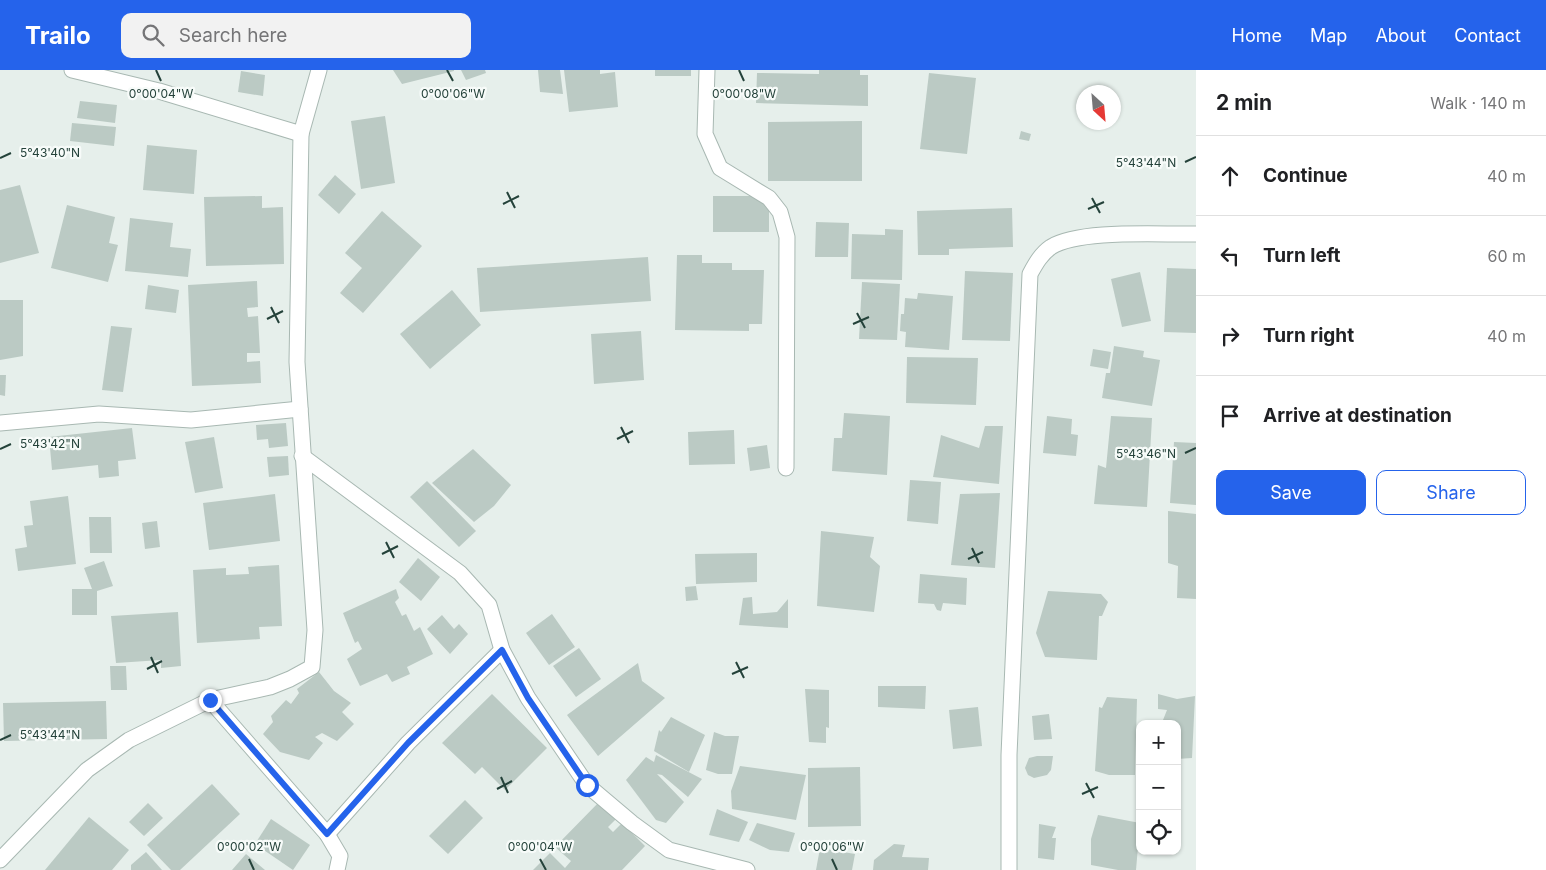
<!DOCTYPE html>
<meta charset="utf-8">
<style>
body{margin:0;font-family:Inter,sans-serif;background:#f2f2f2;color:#202124}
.controls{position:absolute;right:15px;bottom:15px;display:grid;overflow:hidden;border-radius:10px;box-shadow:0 1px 4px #0004}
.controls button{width:45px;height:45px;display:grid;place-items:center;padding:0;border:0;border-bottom:1px solid #e0e0e0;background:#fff;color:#202124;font:25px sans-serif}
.compass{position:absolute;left:1076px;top:15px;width:45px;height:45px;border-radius:50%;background:#fff;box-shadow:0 1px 4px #0004;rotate:154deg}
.stop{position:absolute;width:15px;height:15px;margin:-11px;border:4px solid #2563eb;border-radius:50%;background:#fff}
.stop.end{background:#2563eb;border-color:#fff;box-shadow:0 1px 5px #0008}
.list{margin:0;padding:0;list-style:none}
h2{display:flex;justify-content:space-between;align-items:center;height:65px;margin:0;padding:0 20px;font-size:21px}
h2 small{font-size:16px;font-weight:400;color:#757577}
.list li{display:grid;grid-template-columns:32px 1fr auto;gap:15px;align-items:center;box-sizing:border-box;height:80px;padding:0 20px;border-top:1px solid #e0e0e0}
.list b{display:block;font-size:19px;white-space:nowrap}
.list em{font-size:16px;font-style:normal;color:#757577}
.actions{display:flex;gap:10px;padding:15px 20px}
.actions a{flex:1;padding:11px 0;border:1px solid #2563eb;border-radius:10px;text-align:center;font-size:18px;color:#2563eb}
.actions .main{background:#2563eb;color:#fff}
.icon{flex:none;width:28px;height:28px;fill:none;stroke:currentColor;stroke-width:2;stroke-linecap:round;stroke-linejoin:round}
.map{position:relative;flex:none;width:1196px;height:800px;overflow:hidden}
header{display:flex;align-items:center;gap:30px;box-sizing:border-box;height:70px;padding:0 25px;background:#2563eb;color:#fff}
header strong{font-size:24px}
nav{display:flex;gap:28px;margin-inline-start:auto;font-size:18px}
.search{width:350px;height:45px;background:#f2f2f2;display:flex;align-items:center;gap:12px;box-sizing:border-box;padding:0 18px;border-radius:10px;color:#757577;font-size:19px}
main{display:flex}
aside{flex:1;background:#fff}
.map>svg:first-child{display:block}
.building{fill:#bbcac4}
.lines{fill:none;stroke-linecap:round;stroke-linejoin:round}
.minor-casing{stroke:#a8b8b2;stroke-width:17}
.minor{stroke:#fff;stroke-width:15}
.route{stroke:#2563eb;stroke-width:6}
.ticks{fill:none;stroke:#24423a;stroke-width:2}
.ticks-label{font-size:12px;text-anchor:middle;fill:#24423a;stroke:#f7fbf9;stroke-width:4.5;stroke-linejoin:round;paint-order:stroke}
</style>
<header>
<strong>Trailo</strong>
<div class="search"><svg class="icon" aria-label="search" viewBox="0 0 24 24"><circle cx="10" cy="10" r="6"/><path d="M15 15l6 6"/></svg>Search here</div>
<nav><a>Home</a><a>Map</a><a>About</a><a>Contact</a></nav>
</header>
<main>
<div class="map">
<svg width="1196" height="800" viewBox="0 0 1196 800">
<rect width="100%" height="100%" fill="#e6efeb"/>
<g class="building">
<path d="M393,0H454V1L402,14Z"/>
<path d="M461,0H485L486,3L466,10Z"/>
<path d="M538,0H560L563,24L540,22Z"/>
<path d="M564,0H600V4L615,2L618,37L569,42Z"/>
<rect x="655" y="0" width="36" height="6"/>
<path d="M819,0H860V5H868V36L756,33L757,3L819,4Z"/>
<path d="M241,1L265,5L263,26L238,22Z"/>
<path d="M929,3L976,8L967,84L920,79Z"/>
<path d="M80,31L117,35L115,53L77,48Z"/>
<path d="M385,46L395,113L361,119L351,51Z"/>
<path d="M862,51V111H768V52Z"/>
<path d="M72,53L116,57L114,76L70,71Z"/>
<path d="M1021,61L1031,64L1029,71L1019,69Z"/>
<path d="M147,75L197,80L194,124L143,120Z"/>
<path d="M335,105L356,124L339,144L318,125Z"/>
<path d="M20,115L39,183L0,193V120Z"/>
<path d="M262,126V138L283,137L284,194L206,196L204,127Z"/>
<rect x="713" y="126" width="56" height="36"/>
<path d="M67,135L115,147L109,173L118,175L108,212L51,198Z"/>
<path d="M1012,138L1013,177L949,179V185H918L917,141Z"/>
<path d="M382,141L422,176L363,243L340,223L362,198L345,183Z"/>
<path d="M130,148L173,153L170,177L191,179L188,207L125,201Z"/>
<path d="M816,152L849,153L848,187H815Z"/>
<path d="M885,159L903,160L902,210L851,209L852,164L885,165Z"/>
<path d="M677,185H702V193H732V200H764L762,254H749V261L675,260Z"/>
<path d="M648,187L651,231L480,242L477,198Z"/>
<path d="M1167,198L1196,199V263L1164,262Z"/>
<path d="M965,201L1013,203L1010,271L962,270Z"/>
<path d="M1140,202L1151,251L1122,257L1111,209Z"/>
<path d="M257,211L258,237L247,238L248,247L258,246L260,283H247V292L260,291L261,313L192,316L188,215Z"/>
<path d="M862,212L900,214L897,270L859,269Z"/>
<path d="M148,215L179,220L176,243L145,239Z"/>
<path d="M452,220L481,255L430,299L400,264Z"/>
<path d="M918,223L953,226L949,280L905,277L906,262L900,261L901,244H904L905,228L917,229Z"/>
<path d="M0,230H23V286L0,290Z"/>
<path d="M111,256L132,258L123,322L102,320Z"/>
<path d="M641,261L644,310L594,314L591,264Z"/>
<path d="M1114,276L1144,281L1143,287L1160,290L1152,336L1102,328L1106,303H1110Z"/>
<path d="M1093,279L1111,282L1108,299L1090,296Z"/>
<path d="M907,287L978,288L976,335L906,333Z"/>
<path d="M0,305H6L5,326L0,325Z"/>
<path d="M844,343L890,346L887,405L832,401L834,368H842Z"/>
<path d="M1047,346L1072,349L1071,364L1078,365L1076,386L1043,383Z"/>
<path d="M1111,346L1152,348L1147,437L1094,434L1098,395L1106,398Z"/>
<path d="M286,353L288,376L269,378L268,369L257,370L256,355Z"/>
<path d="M985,356H1003L999,414L933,407L941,365L979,378Z"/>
<path d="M132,358L136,389L118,391L119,406L99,408L98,395L52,400L49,367Z"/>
<path d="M734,360L735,394L689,395L688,362Z"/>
<path d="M214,367L223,418L195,423L185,372Z"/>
<path d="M1174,372L1196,373V435L1170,433Z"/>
<path d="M767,375L770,398L750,401L747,378Z"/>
<path d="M473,379L511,415L494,436L474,452L432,413Z"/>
<path d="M288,386L289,405L269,407L267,387Z"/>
<path d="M910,410L941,412L938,454L907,451Z"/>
<path d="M427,411L476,461L459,477L410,427Z"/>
<path d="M1000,423L995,498L951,495L960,424Z"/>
<path d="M275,424L280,471L209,480L203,433Z"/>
<path d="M68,426L76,494L18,501L15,479L27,477L24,456L33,455L30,431Z"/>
<path d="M1168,441L1196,444V529L1177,528L1178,496L1168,493Z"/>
<path d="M89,447H111L112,483H90Z"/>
<path d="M157,451L160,477L145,479L142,453Z"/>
<path d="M821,461L874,467L870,487L880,496L874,542L817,536Z"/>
<path d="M757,483V512L696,514L695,484Z"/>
<path d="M418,488L440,507L421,531L399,512Z"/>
<path d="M104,491L113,516L97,521V545H72V519H92L84,498Z"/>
<path d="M279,495L282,556L259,557L260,569L197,573L193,500L226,498V505L249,504L248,497Z"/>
<path d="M920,504L967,508L966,535L943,533L941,541L937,540L934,534L918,533Z"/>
<path d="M696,516L698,530L686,531L685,517Z"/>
<path d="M396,519L399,528L395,532L402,546L406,544L414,561L420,557L433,584L407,597L410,604L392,612L387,604L360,616L347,589L362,579L358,571L355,573L343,543Z"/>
<path d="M1048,521L1101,524L1108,532L1102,546H1099L1097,590L1045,587L1036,563Z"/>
<path d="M752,527L753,544L777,542L788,529V558L739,555L743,528Z"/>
<path d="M178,542L181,596L161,598V590L116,593L111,546Z"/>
<path d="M552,544L575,577L549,595L526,563Z"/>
<path d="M442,545L454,559L459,554L468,564L450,584L427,559Z"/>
<path d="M579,578L601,609L576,627L553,596Z"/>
<path d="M638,593L642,611L665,628L598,686L567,645Z"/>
<path d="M110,596H126L127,620H111Z"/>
<path d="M319,602L334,621L351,633L342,642L354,654L337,671L322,663L315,667L323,673L309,690L280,682L263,664L273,652L271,646L286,630L291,634L299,623L297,619Z"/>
<path d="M878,616H926L925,639L878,637Z"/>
<path d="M805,619L829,620V658L826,657V673L809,672Z"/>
<path d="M492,624L547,678L505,720L482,697L475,704L442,673Z"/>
<path d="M1158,624L1177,629L1195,626L1192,688L1177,689V654H1157V650H1163L1167,640L1158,639Z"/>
<path d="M1107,627L1137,629L1135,705H1109L1095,701L1099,637L1102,638Z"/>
<path d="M106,631L107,669L4,671L3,633Z"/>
<path d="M978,637L982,676L953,679L949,640Z"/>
<path d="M1049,644L1052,669L1034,670L1032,646Z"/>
<path d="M671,647L705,665L689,702L654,681L659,660L661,662Z"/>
<path d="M714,662L725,666H739L732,704H718L706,700Z"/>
<path d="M656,685L702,709L688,727L662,705L657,704L684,732L666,753L656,750L626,710L646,687L654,692Z"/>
<path d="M1037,686H1053L1051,700L1047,705L1034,708L1028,705L1025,698L1029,688Z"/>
<path d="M740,696L806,705L796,750L732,739L731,721Z"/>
<path d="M860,697L861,756L808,757V698Z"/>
<path d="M212,714L240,744L180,800H171L147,775Z"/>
<path d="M465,730L483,748L448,784L429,766Z"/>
<path d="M601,730L618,747L608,757L613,762L622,753L645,776L622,800H533L550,783L565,798L571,791L555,777Z"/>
<path d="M148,733L163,748L144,766L129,752Z"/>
<path d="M717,739L748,752L739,772L709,765Z"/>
<path d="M1098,745L1140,753L1136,800H1118L1091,795V769Z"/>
<path d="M89,747L129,780L112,800H45Z"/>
<path d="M271,749L310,775L293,800L255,774Z"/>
<path d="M757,753L795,763L789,782L770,780L749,770Z"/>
<path d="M1039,754L1056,757L1052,768H1056L1054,790L1038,788Z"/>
<path d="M894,774L905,775L902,787L929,788L928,800H873L874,790Z"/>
<path d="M820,778L855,784L852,800H816Z"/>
<path d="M146,782L162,800H131V795Z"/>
<path d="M246,784L265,800H232Z"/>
</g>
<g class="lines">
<g class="minor-casing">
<g id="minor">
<path d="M72,0L159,21L301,64L319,0"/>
<path d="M707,0L705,64L720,98L769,128L780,142L787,167L786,398"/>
<path d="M0,353L99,344L191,350L300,339"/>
<path d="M302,386L460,503L489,535L502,580"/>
<path d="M210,630L327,764L340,786L337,800"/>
<path d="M327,764L408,673L502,580L528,628L587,715L632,753L669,780L747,800"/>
<path d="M0,790L87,700L129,670L210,630L270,617L290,609L312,597L315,560L297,292L301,64"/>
<path d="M1009,800V685L1030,204C1036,193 1041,184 1051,177C1080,159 1160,165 1196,164"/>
</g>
</g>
<use href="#minor" class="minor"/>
</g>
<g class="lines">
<path class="route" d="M210,630L327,764L408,673L502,580L528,628L587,715"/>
</g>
<path class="ticks" d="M156,0L161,11M447,0L453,11M739,0L744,11M0,88L11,83M1185,92L1196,87M507,122L515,138M1092,128L1100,143M503,134L519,126M1088,139L1104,132M271,237L279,253M857,243L865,258M267,249L283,241M853,254L869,247M621,357L629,373M617,369L633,361M0,379L11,374M1185,383L1196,378M386,472L394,488M972,478L979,493M382,484L398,476M968,489L983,482M151,587L158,603M736,592L744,608M147,599L162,591M732,604L748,597M0,670L11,665M501,707L508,723M1086,713L1094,728M497,719L512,711M1082,724L1098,717M249,789L254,800M540,789L546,800M832,789L837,800"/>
<g class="ticks-label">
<text x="161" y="28">0°00'04"W</text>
<text x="453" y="28">0°00'06"W</text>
<text x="744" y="28">0°00'08"W</text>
<text x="50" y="87">5°43'40"N</text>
<text x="1146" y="97">5°43'44"N</text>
<text x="50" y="378">5°43'42"N</text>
<text x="1146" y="388">5°43'46"N</text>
<text x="50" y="669">5°43'44"N</text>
<text x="249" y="781">0°00'02"W</text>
<text x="540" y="781">0°00'04"W</text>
<text x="832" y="781">0°00'06"W</text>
</g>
</svg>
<div class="controls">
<button>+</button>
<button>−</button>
<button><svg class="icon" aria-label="locate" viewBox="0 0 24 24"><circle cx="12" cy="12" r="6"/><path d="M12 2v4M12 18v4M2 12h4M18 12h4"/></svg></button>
</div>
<svg class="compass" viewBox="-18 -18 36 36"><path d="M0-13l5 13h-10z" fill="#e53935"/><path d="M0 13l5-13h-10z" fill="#757577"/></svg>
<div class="stop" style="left:587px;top:715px"></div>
<div class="stop end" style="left:210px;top:630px"></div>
</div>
<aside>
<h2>2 min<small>Walk · 140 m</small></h2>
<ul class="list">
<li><svg class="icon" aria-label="ahead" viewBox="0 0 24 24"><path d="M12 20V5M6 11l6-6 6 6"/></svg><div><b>Continue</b></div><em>40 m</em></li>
<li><svg class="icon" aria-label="left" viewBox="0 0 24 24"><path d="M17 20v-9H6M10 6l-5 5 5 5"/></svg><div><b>Turn left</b></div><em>60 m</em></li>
<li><svg class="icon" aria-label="right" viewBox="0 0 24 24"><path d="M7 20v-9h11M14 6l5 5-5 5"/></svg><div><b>Turn right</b></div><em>40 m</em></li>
<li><svg class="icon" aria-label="arrive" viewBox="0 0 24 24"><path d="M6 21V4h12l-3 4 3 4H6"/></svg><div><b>Arrive at destination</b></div></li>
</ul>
<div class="actions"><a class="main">Save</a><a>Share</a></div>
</aside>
</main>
